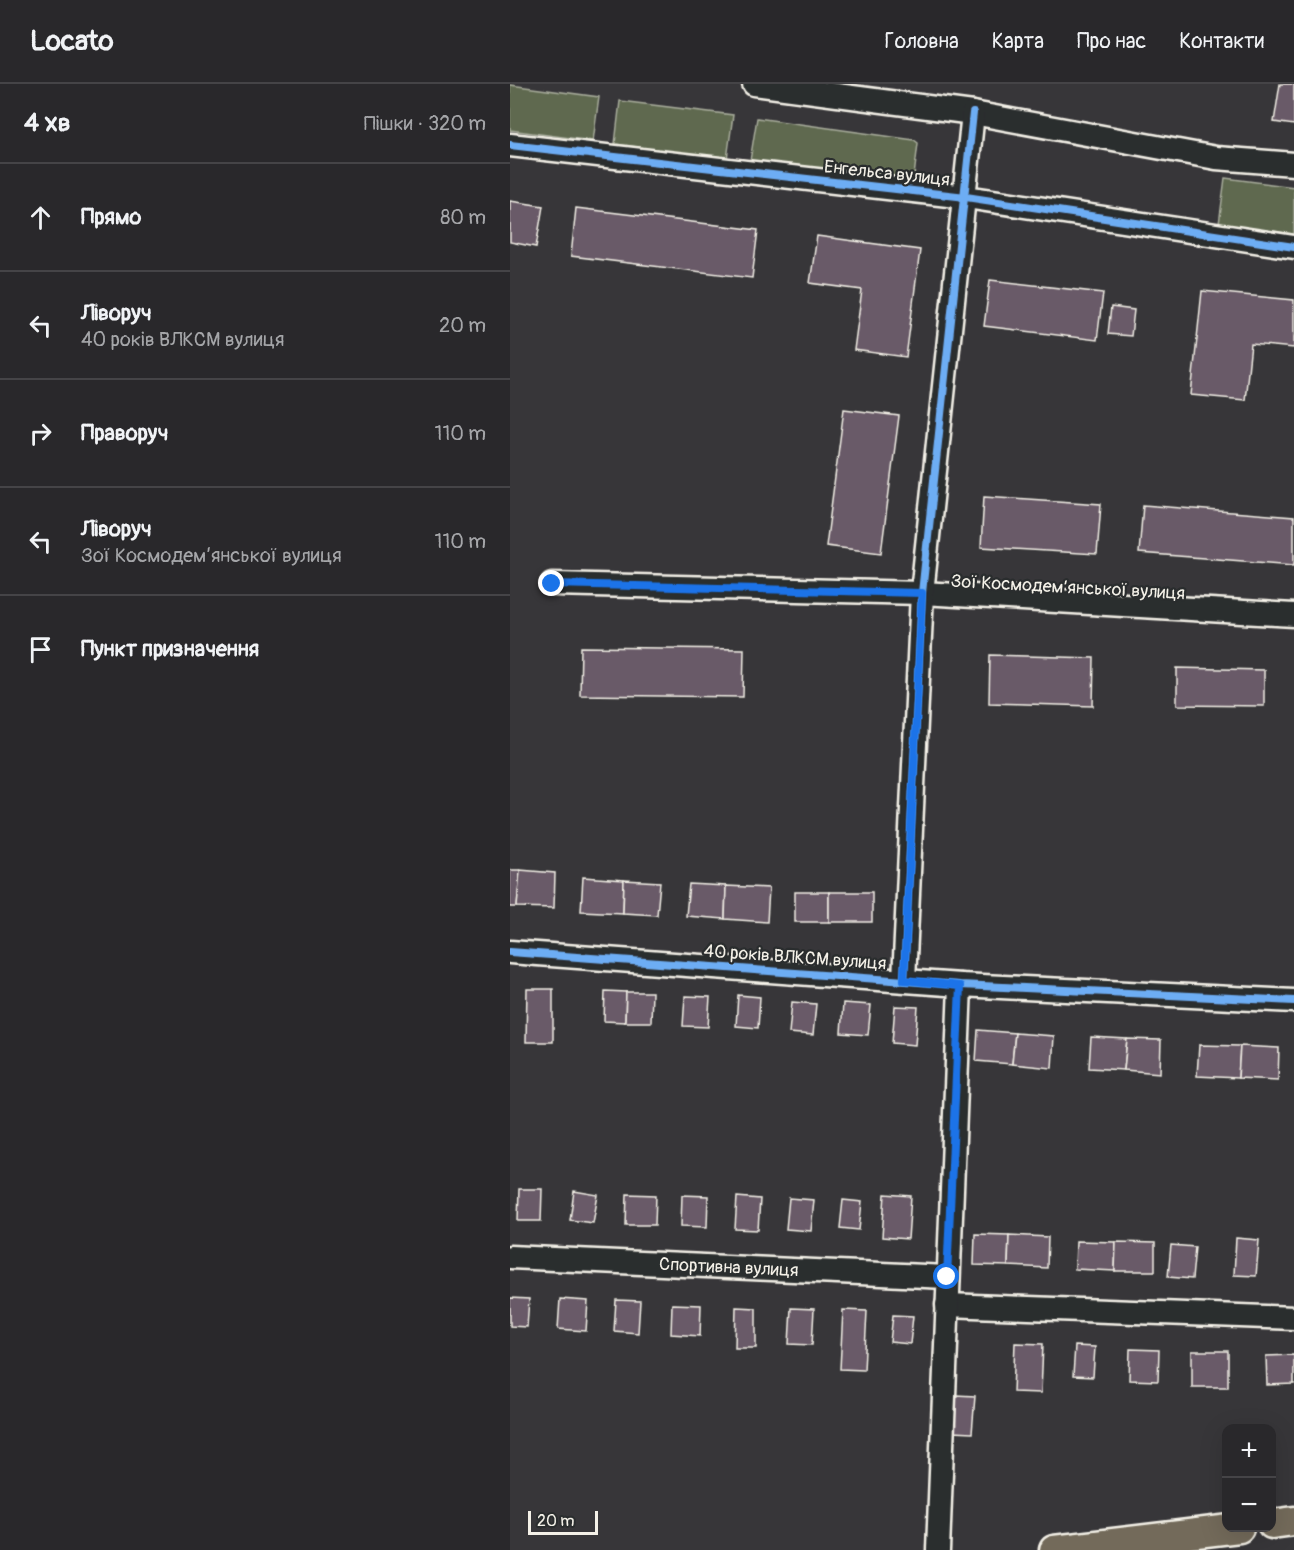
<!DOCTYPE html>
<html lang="uk">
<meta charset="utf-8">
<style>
body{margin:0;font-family:Pangolin,sans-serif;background:#353437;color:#f1f3f6}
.controls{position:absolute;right:18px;bottom:18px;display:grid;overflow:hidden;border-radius:12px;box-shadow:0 6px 24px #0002}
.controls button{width:54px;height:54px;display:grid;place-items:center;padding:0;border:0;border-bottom:2px solid #454447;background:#29282b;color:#f1f3f6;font:30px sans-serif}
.scale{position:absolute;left:18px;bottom:15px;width:70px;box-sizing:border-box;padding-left:6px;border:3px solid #f4f1e8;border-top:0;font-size:16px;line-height:21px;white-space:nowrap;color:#f4f1e8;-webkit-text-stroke:4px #2a2d2e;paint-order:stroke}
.stop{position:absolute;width:18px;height:18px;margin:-14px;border:4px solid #1a73e8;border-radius:50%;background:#fff}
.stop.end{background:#1a73e8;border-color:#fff;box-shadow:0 2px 6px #0008}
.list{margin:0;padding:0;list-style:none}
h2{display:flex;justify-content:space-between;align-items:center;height:78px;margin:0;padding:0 24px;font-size:26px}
h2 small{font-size:20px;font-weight:400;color:#a5a6a9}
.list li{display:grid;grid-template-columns:39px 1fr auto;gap:18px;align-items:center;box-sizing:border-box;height:108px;padding:0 24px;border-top:2px solid #454447}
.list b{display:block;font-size:22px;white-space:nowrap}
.list p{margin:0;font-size:20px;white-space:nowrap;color:#a5a6a9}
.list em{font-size:20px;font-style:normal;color:#a5a6a9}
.icon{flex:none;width:33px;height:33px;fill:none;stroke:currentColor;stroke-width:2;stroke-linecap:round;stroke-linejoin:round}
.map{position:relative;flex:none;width:784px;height:1466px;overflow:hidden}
header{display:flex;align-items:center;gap:36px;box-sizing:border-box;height:84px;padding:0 30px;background:#29282b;border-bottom:2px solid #454447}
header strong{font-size:28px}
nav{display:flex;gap:33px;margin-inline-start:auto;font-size:21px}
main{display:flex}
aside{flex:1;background:#29282b}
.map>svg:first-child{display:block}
.green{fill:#5e6950;stroke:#a9ad9c;stroke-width:1.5}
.building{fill:#695a67;stroke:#f4f1e8;stroke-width:1.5}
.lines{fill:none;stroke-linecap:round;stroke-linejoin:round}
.minor-casing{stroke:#f4f1e8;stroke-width:27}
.major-casing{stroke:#f4f1e8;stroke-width:33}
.minor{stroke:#2a2d2e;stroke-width:22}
.major{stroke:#736b5a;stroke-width:28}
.cycleway-casing{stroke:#2a2d2e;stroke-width:11}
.cycleway{stroke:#6dadf4;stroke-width:8}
.route{stroke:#1a73e8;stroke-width:8}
.labels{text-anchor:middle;stroke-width:4.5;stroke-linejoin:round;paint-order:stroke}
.street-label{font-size:18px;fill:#f4f1e8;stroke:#2a2d2e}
</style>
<header>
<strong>Locato</strong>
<nav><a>Головна</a><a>Карта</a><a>Про нас</a><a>Контакти</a></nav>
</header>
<main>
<aside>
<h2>4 хв<small>Пішки · 320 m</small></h2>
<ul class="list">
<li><svg class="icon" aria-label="ahead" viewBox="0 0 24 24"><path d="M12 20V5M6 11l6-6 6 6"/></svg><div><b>Прямо</b></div><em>80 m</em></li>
<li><svg class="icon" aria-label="left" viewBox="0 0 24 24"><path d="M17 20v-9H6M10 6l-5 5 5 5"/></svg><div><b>Ліворуч</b><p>40 років ВЛКСМ вулиця</p></div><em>20 m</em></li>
<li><svg class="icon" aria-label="right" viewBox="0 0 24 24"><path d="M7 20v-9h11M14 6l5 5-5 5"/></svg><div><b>Праворуч</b></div><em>110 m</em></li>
<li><svg class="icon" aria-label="left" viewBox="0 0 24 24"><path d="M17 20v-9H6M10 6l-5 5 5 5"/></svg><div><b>Ліворуч</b><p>Зої Космодем’янської вулиця</p></div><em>110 m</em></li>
<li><svg class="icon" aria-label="arrive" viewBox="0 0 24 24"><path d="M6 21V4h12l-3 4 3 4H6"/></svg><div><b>Пункт призначення</b></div></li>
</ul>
</aside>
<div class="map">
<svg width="784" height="1466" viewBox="0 0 784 1466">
<rect width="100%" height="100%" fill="#373639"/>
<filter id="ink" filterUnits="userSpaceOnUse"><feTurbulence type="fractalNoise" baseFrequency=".0167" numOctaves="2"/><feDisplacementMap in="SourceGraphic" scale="12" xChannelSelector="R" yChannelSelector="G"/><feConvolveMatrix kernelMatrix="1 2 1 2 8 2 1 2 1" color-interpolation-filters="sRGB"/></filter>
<g filter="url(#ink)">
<g class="green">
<path d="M0,1L89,13L83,57L0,46Z"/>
<path d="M110,17L223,31L217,75L105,60Z"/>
<path d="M247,34L404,56L408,59L404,92L392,94L240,77Z"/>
<path d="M715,94L784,103V150L709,140Z"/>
</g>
<g class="building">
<path d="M770,0H784V41L764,38Z"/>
<path d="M0,117L33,122L26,163L0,158Z"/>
<path d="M66,124L248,146L242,194L61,172Z"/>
<path d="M307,152L410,166L396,273L344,266L352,206L300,199Z"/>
<path d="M480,196L593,209L587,256L474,242Z"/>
<path d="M692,207L784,216V264L741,260L735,316L681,311Z"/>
<path d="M601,223L624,226L621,252L598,250Z"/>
<path d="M334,325L389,332L371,469L316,462Z"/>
<path d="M474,412L591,420L587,470L471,463Z"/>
<path d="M633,421L784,433V481L629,469Z"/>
<path d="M71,563L234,565L233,613L70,611Z"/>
<path d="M480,571L584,574L583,622L479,619Z"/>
<path d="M667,584L754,586V622L667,621Z"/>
<path d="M0,786H10L7,823H0Z"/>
<path d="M10,786L45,789L44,824L7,823Z"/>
<path d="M73,793L114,796L113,829L71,827Z"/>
<path d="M114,796L150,798L147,831L113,829Z"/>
<path d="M179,800L216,802L215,835L176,832Z"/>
<path d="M216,802L259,804L257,838L215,835Z"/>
<rect x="285" y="808" width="34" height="30"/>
<rect x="319" y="808" width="43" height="30"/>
<path d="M17,905H43V958H16Z"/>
<path d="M95,907L116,908L115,938L94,937Z"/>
<path d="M116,908H142L141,938H115Z"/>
<path d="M228,911L250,913L248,944L226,942Z"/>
<path d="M175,912L200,913L198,943L173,942Z"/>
<path d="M282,918L306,920L303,951L279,949Z"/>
<path d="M333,919L361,921L358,951L331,949Z"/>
<path d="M385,922L408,923L405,961L382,959Z"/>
<path d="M468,946L505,949L502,980L466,977Z"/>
<path d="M505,949L544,952L542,984L502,980Z"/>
<path d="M581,953L617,955L614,986L579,984Z"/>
<path d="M617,955L651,956L650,989L614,986Z"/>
<path d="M689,961L730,962L728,994L687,992Z"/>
<path d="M730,962L769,964L768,996L728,994Z"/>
<path d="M9,1105H32L31,1137H8Z"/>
<path d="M64,1107L88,1111L83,1139L60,1136Z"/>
<path d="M117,1110L146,1111L145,1141H116Z"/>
<path d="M375,1110L401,1112L398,1155L372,1153Z"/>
<path d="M172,1111L198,1112L197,1143L171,1142Z"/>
<path d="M227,1113L250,1115L248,1146L225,1145Z"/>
<path d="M279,1114L304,1116L301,1147L276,1145Z"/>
<path d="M333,1116L352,1118L349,1146L330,1144Z"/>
<path d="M465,1150L499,1151L498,1182L464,1181Z"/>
<path d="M499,1151L538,1153L537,1184L498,1182Z"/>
<path d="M726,1154L749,1156L746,1192L724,1191Z"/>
<path d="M566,1157L606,1158L605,1187L565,1185Z"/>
<path d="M606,1158L645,1159V1187H605Z"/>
<path d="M661,1161L685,1163L682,1195L658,1193Z"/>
<path d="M0,1214L19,1215L17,1243L0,1242Z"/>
<path d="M50,1215L78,1217L76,1247L48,1245Z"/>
<path d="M106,1216L130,1217L128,1249L104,1247Z"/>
<path d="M162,1220L191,1221L190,1252L161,1250Z"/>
<path d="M226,1223L246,1224V1264H225Z"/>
<path d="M281,1224L304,1225L302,1261L279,1260Z"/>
<path d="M333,1226L357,1227L354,1286L330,1285Z"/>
<path d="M383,1231L403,1232L400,1260L380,1258Z"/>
<path d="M505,1259L533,1260L531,1309L503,1308Z"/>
<path d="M565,1262L585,1263L583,1293L563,1292Z"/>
<path d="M620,1265L649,1266L648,1297L619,1296Z"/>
<rect x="682" y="1267" width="36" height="36"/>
<path d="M784,1271V1300L757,1301L756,1272Z"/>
<path d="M445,1311L465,1312L462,1349L442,1348Z"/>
</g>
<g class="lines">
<g class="minor-casing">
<g id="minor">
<path d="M244,0L463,29L706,74L784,80"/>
<path d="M0,61L456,113L784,163"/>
<path d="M42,500L412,509L784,531"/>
<path d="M0,868L450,901L784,917"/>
<path d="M394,896L412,509L463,29"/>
<path id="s1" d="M0,1173L437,1193"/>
<path d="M437,1221L784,1234"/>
<path d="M428,1466L450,901"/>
</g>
</g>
<g class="major-casing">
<g id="major">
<path d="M762,1440L784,1437"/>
<path d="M544,1466L729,1444"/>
</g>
</g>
<use href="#minor" class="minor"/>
<use href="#major" class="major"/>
<g class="cycleway-casing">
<g id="cycleway">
<path d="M0,61L456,113L784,163"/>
<path d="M0,868L450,901L784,917"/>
<path d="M394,896L412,509L463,29"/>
</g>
</g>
<use href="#cycleway" class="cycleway"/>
</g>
</g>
<g class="lines" filter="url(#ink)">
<path class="route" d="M42,500L412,509L394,896L450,902L437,1193"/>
</g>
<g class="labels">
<g class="street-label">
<text transform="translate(377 89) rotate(6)" y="6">Енгельса вулиця</text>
<text transform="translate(558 503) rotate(3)" y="6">Зої Космодем’янської вулиця</text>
<text transform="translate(285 873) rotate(4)" y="6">40 років ВЛКСМ вулиця</text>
<text dy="6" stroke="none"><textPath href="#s1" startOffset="219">Спортивна вулиця</textPath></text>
</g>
</g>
</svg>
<div class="controls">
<button>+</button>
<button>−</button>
</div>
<div class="scale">20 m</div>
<div class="stop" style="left:437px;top:1193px"></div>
<div class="stop end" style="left:42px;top:500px"></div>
</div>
</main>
